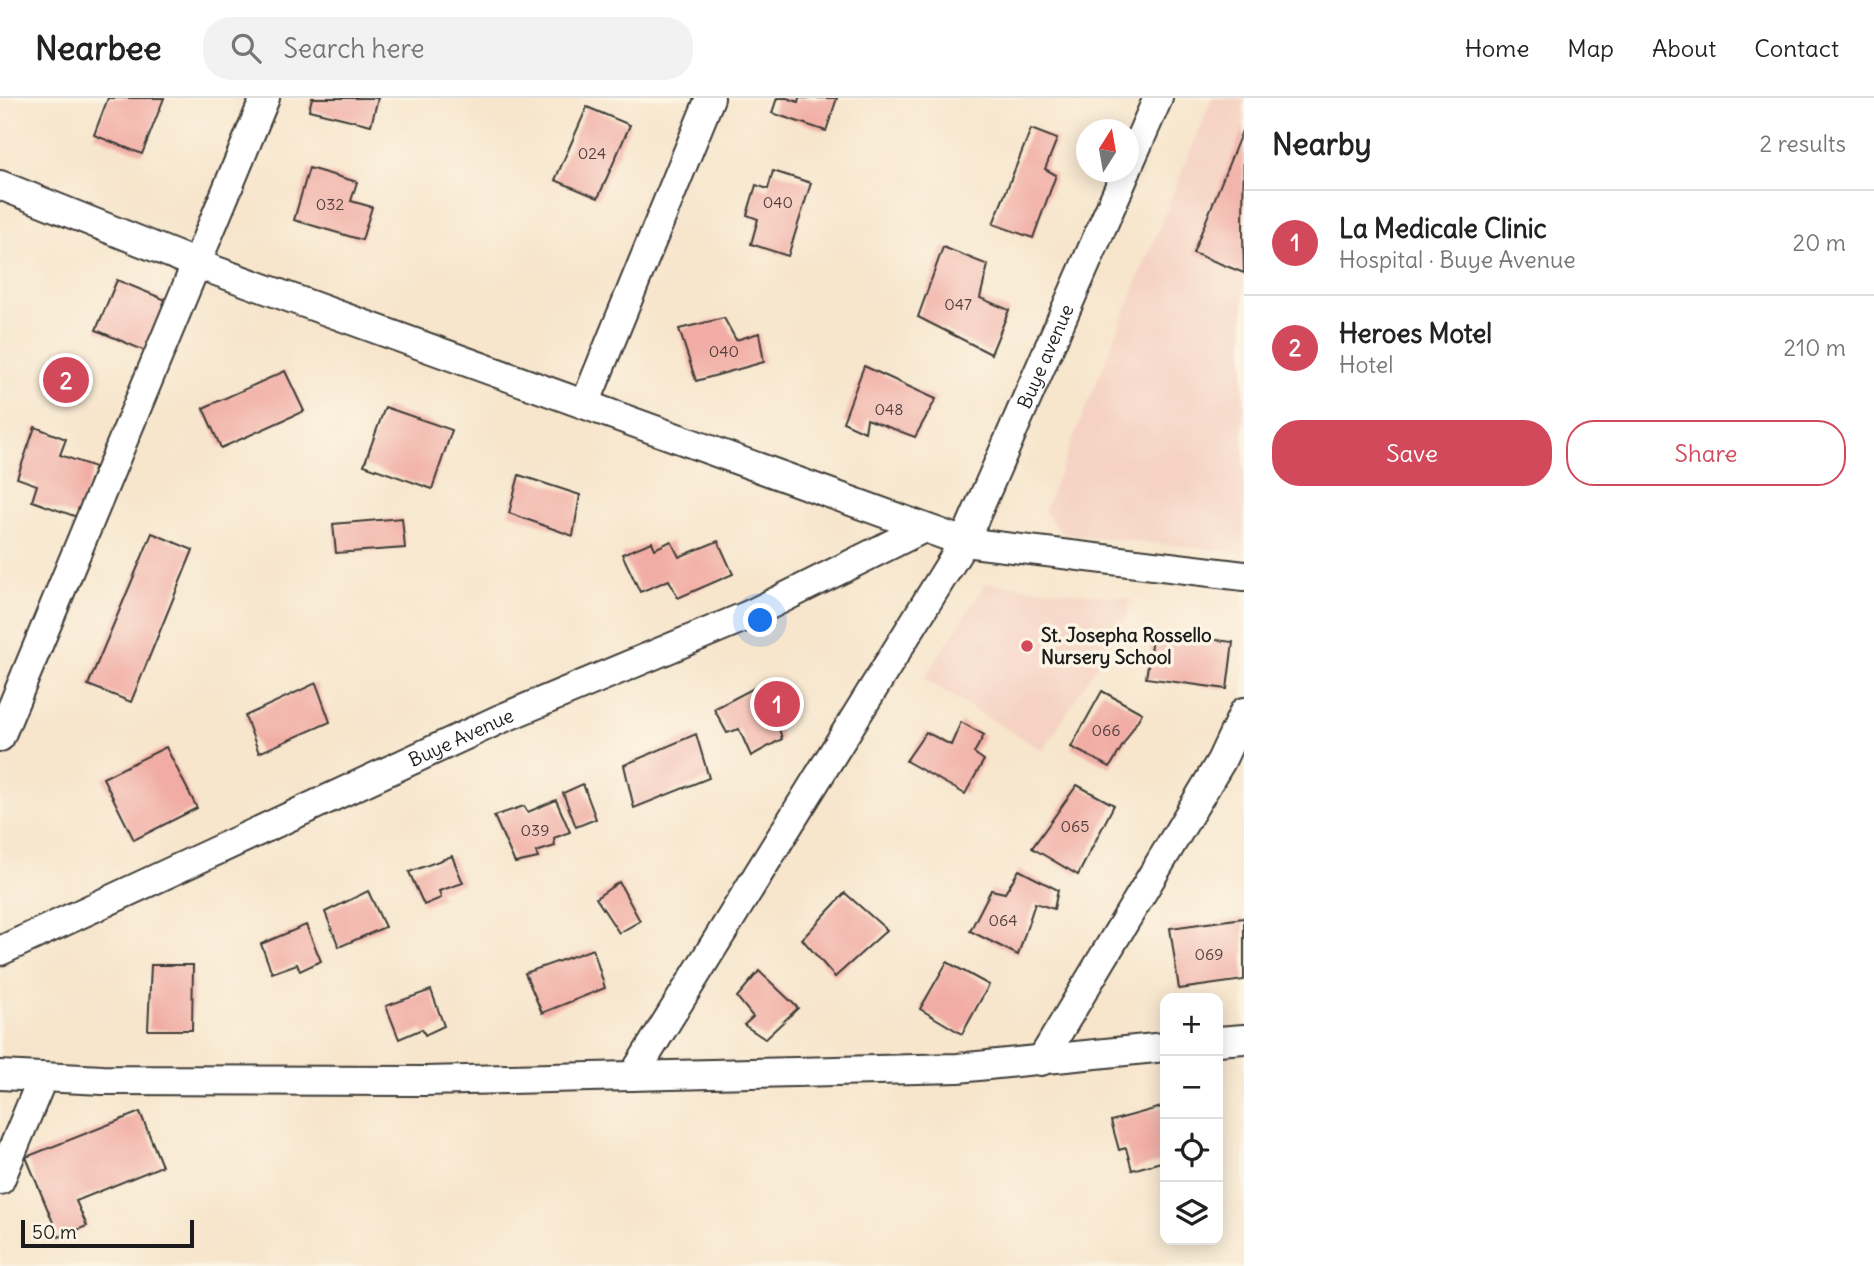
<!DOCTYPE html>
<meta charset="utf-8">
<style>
body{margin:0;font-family:Delius,sans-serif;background:#f2f2f2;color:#222}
.controls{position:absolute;right:21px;bottom:21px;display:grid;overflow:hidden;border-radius:14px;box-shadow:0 4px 18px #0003}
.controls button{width:63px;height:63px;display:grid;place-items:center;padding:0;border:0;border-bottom:2px solid #e0e0e0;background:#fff;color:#222;font:35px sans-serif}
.compass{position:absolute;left:1076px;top:21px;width:63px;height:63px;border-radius:50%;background:#fff;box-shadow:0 4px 18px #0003;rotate:11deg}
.scale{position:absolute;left:21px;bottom:18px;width:173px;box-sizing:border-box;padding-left:7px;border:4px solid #1c1c1c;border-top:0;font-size:19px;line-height:24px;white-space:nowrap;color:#1c1c1c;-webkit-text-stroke:5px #fcf5e5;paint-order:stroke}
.you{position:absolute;left:761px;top:523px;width:24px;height:24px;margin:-18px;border:5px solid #fff;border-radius:50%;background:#1a73e8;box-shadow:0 0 0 10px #1a73e833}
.badge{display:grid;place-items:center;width:46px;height:46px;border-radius:50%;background:#d1495b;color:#fff;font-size:23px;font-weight:700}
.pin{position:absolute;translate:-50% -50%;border:4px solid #fff;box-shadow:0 2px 7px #0006}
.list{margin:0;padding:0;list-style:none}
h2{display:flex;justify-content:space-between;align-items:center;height:91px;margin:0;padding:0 28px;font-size:30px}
h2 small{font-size:23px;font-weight:400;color:#767676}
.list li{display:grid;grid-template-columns:46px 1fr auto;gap:21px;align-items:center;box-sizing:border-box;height:105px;padding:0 28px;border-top:2px solid #e0e0e0}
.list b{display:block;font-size:26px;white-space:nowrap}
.list p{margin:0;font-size:23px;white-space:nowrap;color:#767676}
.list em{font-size:23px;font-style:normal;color:#767676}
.actions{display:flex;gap:14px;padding:21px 28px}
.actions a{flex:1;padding:16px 0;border:2px solid #d1495b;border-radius:28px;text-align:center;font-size:24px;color:#d1495b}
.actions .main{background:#d1495b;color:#fff}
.icon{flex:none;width:38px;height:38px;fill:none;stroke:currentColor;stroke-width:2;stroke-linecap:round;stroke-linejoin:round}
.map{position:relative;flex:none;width:1244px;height:1168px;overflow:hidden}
header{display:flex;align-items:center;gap:42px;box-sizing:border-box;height:98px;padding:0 35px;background:#fff;border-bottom:2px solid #e0e0e0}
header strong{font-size:33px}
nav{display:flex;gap:38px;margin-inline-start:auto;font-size:24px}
.search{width:490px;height:63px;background:#f2f2f2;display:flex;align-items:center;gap:18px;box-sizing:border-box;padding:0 24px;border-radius:28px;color:#767676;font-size:26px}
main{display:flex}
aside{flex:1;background:#fff}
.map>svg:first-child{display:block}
.built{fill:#f5d2c3}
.building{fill:#f1ada5}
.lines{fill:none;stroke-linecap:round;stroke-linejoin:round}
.street-casing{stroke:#3d3a36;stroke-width:32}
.street{stroke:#fff;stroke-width:28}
.poi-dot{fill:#d1495b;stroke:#fcf5e5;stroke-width:2.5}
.labels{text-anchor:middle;stroke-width:7;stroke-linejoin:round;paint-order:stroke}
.number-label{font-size:16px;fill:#51403e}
.street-label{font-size:19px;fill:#1c1c1c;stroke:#fcf5e5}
.poi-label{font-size:19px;font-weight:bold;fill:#1c1c1c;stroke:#fcf5e5;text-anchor:start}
</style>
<header>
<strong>Nearbee</strong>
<div class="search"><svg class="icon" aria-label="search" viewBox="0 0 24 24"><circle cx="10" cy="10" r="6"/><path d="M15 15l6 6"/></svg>Search here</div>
<nav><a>Home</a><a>Map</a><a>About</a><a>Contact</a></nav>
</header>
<main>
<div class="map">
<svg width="1244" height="1168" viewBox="0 0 1244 1168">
<rect width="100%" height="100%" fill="#fcf5e5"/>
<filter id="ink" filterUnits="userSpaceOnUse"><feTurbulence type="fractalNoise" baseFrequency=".0143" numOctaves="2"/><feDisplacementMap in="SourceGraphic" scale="14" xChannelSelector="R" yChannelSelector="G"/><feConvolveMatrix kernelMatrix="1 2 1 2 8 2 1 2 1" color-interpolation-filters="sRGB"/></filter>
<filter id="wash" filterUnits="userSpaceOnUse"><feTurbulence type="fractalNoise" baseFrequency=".00686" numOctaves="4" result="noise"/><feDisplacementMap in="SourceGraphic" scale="28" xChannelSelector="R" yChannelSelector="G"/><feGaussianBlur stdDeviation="1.57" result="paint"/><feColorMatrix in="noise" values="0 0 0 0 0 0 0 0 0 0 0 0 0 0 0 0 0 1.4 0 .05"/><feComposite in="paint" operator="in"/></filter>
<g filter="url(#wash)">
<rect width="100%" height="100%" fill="#f7e5cc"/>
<g class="built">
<path d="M1212,0H1244V455L1061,435L1044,413Z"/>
<path d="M986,485L1130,500L1128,517L1043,653L924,581Z"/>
</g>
<g id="blocks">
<g class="building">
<path d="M108,0H164L142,56L94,37Z"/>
<path d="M312,0H378L371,27L309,12Z"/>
<path d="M777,0H787L798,4L799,0H837L826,33L772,15Z"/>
<path d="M587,9L630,27L598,100L555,82Z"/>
<path d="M1244,28L1243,135L1244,175L1193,155Z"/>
<path d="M1031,31L1057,41L1045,71L1056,77L1033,140L993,126Z"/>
<path d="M309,70L357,84L351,103L372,109L362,142L294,122Z"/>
<path d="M773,73L811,85L788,158L751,146L758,121L747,117L756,87L768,91Z"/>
<path d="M943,149L988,167L980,200L1009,212L991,256L918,219Z"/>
<path d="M117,182L166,202L145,253L96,232Z"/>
<path d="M724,220L736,242L759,235L764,264L696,283L679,231Z"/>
<path d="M864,268L936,301L915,339L867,321L865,334L843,324Z"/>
<path d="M285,273L304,313L221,350L203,310Z"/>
<path d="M385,309L452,332L432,391L364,367Z"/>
<path d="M35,329L66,341L60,357L95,369L77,419L32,403L37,387L17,380Z"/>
<path d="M519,377L580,397L573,438L509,415Z"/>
<path d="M402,420L405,450L336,455L333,426Z"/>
<path d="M152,435L193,452L131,604L88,587Z"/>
<path d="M671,443L679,459L718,443L733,476L678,500L669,482L640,494L622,456L652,444L655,451Z"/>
<path d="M1153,534L1233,544L1227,591L1146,580Z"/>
<path d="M771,581L790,618L778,626L782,641L751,658L739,631L727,635L714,611Z"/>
<path d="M316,585L330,624L259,655L245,618Z"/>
<path d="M1102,593L1142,615L1110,669L1071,649Z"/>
<path d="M961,624L984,637L974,655L984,662L965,696L906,663L926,634L951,647Z"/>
<path d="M696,636L709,680L634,710L624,667Z"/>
<path d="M166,649L197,710L134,742L103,680Z"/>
<path d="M583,686L596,721L576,729L563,695Z"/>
<path d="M1077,687L1114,707L1078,777L1032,750Z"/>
<path d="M556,702L570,734L554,740L555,748L536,754L538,760L515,765L494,718L524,708L528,714Z"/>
<path d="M452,758L463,785L439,793L441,800L424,807L409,774Z"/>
<path d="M1019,772L1058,792L1054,811L1035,805L1018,857L970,833L991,792L1005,795Z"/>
<path d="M619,784L640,823L619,835L596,800Z"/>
<path d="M368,793L385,829L339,849L325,814Z"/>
<path d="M845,795L887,832L835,879L802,841Z"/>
<path d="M1244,820V882L1179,891L1170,830Z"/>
<path d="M306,827L321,863L300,873L297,866L272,875L261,846Z"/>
<path d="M593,851L605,890L542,915L525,875Z"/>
<path d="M947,864L989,887L962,936L920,911Z"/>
<path d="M151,867H193L192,932H148Z"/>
<path d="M759,873L798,910L765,941L744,927L753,919L737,899Z"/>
<path d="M431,892L444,928L425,937L422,931L399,941L386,908Z"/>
<path d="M1165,1008V1063L1132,1072L1126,1050L1119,1052L1111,1023Z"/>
<path d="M140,1014L162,1068L76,1103L87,1128L59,1139L26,1059Z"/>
</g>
</g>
</g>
<g filter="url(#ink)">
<use href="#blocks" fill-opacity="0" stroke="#3d3a36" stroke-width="2"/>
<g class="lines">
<g class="street-casing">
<g id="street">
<path d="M1128,68L1158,0"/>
<path d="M0,87L197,166L964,444L1244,478"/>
<path d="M585,306L710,0"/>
<path d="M0,639L265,0"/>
<path id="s1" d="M0,853L498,622L749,517L924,430"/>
<path d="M1218,943L1244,941"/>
<path d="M1041,963L1221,663L1244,614"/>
<path d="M0,977L103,982L425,983L958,970L1165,949"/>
<path id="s2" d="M633,978L964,444L1126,74"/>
<path d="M0,1082L42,981"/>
</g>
</g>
<use href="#street" class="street"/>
</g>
</g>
<circle class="poi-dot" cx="1027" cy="548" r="7"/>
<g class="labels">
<g class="number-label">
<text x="592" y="61">024</text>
<text x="778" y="110">040</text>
<text x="330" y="112">032</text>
<text x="958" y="212">047</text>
<text x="724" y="259">040</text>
<text x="889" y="317">048</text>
<text x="1106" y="638">066</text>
<text x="1075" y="734">065</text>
<text x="535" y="738">039</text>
<text x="1003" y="828">064</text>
<text x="1209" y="862">069</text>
</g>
<g class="street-label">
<text dy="7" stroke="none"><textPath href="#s2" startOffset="831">Buye avenue</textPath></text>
<text dy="7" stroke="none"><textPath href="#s1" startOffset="508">Buye Avenue</textPath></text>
</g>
<g class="poi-label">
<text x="1041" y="544">St. Josepha Rossello<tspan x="1041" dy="22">Nursery School</tspan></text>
</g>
</g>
</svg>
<div class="controls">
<button>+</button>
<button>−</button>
<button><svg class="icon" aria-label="locate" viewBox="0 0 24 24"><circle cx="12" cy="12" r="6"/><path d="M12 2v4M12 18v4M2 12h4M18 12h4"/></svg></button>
<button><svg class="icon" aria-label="layers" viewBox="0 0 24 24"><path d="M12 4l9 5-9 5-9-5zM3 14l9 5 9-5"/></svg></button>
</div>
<svg class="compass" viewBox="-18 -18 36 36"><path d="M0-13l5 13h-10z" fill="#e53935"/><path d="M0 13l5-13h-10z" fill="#767676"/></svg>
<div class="scale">50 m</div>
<div class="you"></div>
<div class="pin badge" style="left:777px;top:606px">1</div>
<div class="pin badge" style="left:66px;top:282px">2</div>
</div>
<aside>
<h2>Nearby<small>2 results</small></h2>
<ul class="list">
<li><span class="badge">1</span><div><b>La Medicale Clinic</b><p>Hospital · Buye Avenue</p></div><em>20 m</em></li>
<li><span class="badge">2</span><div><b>Heroes Motel</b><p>Hotel</p></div><em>210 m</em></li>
</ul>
<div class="actions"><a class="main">Save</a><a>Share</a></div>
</aside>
</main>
